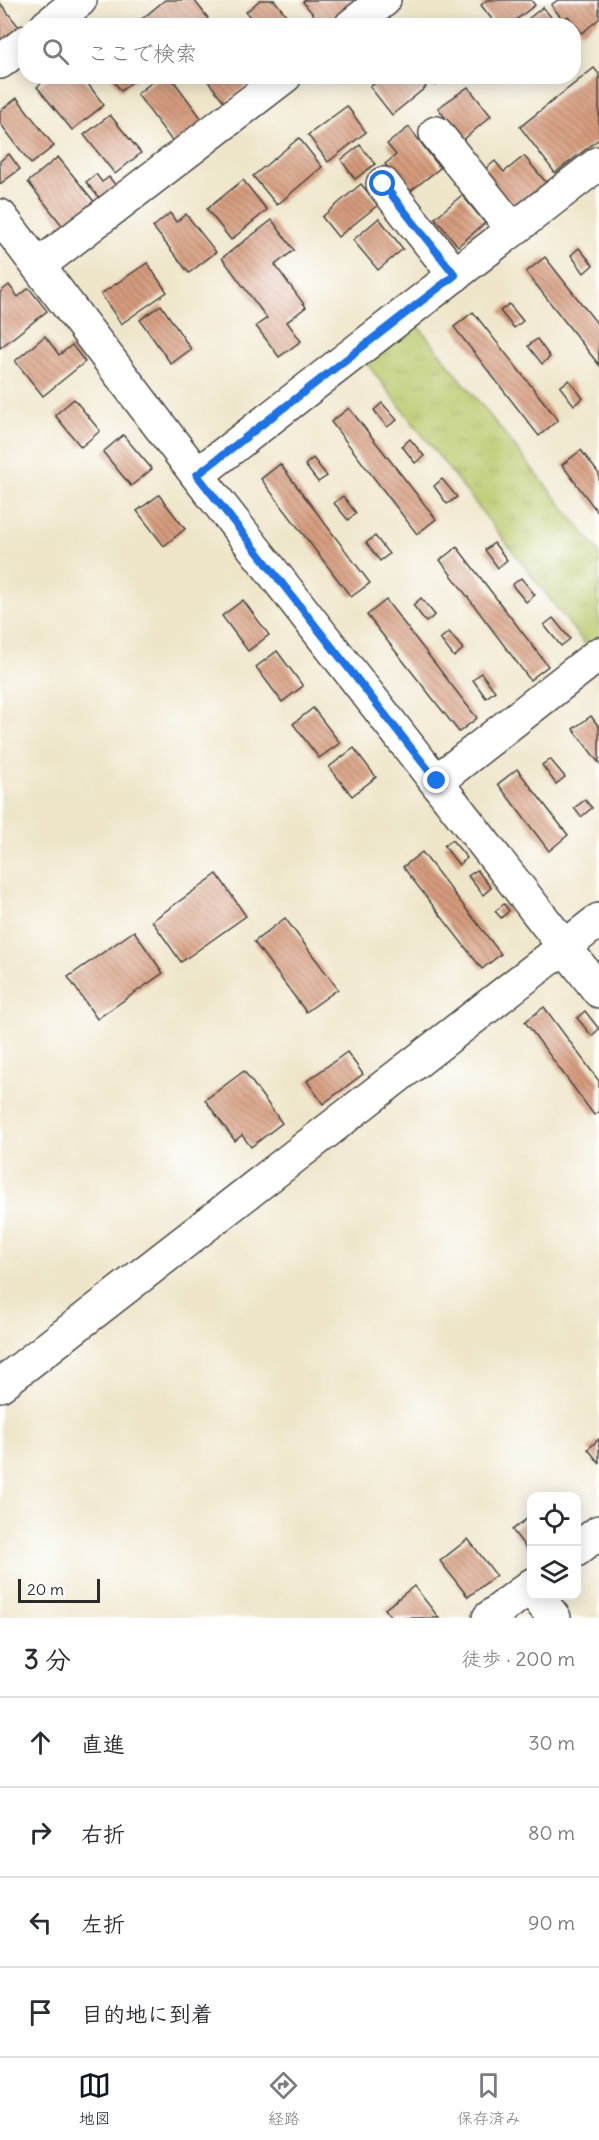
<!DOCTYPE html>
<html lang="ja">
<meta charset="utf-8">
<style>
body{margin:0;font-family:Delius,"Klee One",sans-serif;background:#f2f2f3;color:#2b2b33}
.controls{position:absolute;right:18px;bottom:18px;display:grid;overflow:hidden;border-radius:12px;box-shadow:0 3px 15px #0003}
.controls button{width:54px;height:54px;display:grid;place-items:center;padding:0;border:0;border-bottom:2px solid #e1e1e2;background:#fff;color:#2b2b33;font:30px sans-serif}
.scale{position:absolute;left:18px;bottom:15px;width:82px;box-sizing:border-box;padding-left:6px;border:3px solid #2b2b2b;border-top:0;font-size:16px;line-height:21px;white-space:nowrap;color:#2b2b2b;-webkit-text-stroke:4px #fff;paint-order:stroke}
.stop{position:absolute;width:18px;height:18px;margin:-14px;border:4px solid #1a73e8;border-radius:50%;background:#fff}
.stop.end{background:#1a73e8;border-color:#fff;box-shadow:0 2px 6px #0008}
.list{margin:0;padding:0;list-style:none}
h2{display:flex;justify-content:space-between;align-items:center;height:78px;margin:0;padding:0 24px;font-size:26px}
h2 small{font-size:20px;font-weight:400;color:#7c7c81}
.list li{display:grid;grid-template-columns:39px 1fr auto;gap:18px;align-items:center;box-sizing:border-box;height:90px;padding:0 24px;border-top:2px solid #e1e1e2}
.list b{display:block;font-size:22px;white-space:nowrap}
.list em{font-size:20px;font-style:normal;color:#7c7c81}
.icon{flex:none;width:33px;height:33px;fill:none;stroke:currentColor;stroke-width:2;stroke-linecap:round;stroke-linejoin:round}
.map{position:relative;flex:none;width:599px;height:1618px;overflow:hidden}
.search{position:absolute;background:#fff;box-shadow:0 3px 15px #0003;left:18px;right:18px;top:18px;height:66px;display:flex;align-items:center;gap:15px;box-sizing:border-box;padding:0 21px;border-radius:24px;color:#7c7c81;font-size:22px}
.sheet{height:438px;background:#fff}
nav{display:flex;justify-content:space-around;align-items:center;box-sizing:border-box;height:84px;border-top:2px solid #e1e1e2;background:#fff;font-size:16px;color:#7c7c81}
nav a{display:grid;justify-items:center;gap:3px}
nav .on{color:#111827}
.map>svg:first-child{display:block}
.park{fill:url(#park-tufts);stroke:#727a4a;stroke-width:1.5}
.building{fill:url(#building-back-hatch)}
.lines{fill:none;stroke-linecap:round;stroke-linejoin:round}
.minor-casing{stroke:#484743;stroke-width:36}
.minor{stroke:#fff;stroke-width:33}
.route{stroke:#1a73e8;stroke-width:8}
</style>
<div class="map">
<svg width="599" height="1618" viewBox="0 0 599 1618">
<defs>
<pattern id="park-tufts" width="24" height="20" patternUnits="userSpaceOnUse" patternTransform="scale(1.5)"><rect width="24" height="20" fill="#b9c86a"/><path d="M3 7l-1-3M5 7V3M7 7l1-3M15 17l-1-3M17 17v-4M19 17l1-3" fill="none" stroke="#9fac5c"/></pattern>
<pattern id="building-back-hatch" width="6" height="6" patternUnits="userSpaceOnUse" patternTransform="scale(1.5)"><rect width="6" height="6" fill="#d69b7c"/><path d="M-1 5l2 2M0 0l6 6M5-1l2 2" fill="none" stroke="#ae7f66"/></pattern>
</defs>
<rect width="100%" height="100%" fill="#fff"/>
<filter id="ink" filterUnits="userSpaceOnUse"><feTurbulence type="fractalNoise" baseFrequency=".0167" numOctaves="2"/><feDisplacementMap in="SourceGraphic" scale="12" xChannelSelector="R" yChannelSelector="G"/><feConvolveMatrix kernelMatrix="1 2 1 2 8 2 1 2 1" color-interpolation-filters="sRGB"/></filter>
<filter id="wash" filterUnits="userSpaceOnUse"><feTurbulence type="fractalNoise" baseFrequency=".008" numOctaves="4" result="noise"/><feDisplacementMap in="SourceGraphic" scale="24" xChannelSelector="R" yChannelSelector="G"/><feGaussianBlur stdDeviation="1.35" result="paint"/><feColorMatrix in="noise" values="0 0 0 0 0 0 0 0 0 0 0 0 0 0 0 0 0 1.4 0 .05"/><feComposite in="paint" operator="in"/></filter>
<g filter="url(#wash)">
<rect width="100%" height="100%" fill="#efe6ca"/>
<path class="park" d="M407,312L599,552V654L595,657L357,351Z"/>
<g id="blocks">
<g class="building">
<path d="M165,0H194L208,18L199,26H138L137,23Z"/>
<path d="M260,0H274L295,26H257L246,12Z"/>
<path d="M305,0H360L329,26H323L303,2Z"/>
<path d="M487,0H531L535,5L508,26H497L481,5Z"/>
<path d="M558,0H599V19L582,33L568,16L563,20L551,5Z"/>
<path d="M0,3L23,32L0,50Z"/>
<path d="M543,7L558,26H534L528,19Z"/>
<path d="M594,68L599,74V139L555,173L520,127Z"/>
<path d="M50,76H82L104,105L72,130L37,87Z"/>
<path d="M110,76H139L121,91Z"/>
<path d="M160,76H170L205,123L175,145L137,94Z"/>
<path d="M204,76H249L253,81L225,103Z"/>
<path d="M384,76H418L426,87L392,115L370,87Z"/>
<path d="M427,76H446L435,86Z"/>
<path d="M468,87L491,116L462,141L438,108Z"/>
<path d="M17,98L54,146L31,164L0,123V111Z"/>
<path d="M347,106L366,132L328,162L308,135Z"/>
<path d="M110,115L141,153L115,174L84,135Z"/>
<path d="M409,127L440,168L408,193L385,164L396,155L387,144Z"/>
<path d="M299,138L322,167L277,205L253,176Z"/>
<path d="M360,145L375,164L355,179L341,160Z"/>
<path d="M9,154L20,169L0,184V161Z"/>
<path d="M524,156L549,186L516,212L483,171L495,161L504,172Z"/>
<path d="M58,157L96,204L65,229L28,182Z"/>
<path d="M96,174L102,182L109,177L117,187L101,200L86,182Z"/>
<path d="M243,180L267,210L231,240L207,209Z"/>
<path d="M361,184L378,205L338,237L322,217Z"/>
<path d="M462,195L485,223L458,246L435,218Z"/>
<path d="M170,213L176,222L186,214L216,252L189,273L153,227Z"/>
<path d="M379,218L403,249L378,270L353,240Z"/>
<path d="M272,220L294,250L275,265L306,307L287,322L301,341L279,357L256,326L267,318L222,258Z"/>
<path d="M579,248L593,265L584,273L571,255Z"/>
<path d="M545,257L599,326V365L526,272Z"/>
<path d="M147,263L167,292L121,324L101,294Z"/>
<path d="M9,285L18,297L29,288L47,311L0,348V292Z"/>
<path d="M509,304L523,321L514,328L500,311Z"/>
<path d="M161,305L191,349L171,364L140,320Z"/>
<path d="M473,312L558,420L539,436L454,327Z"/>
<path d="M45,336L59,355L72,345L85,362L43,396L15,361Z"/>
<path d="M537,339L550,357L542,364L528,346Z"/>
<path d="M569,380L583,398L574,405L560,387Z"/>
<path d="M74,399L100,431L81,447L55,415Z"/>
<path d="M382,403L397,420L387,427L374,410Z"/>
<path d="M349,408L436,519L417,534L331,422Z"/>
<path d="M123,435L152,469L131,486L103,452Z"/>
<path d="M410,439L424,456L415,463L402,446Z"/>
<path d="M581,450L599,474V514L562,465Z"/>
<path d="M313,458L327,476L318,482L305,465Z"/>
<path d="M280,464L370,583L351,597L261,479Z"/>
<path d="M442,479L457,497L447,504L434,486Z"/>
<path d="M159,495L185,529L164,546L137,511Z"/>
<path d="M343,496L356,513L348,520L334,503Z"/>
<path d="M375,536L389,554L380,561L366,543Z"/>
<path d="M494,543L507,560L498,568L485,550Z"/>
<path d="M457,547L548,666L530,680L440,560Z"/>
<path d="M521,578L535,595L526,602L512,585Z"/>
<path d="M421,598L435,615L426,622L413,605Z"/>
<path d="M243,600L269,635L248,651L222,616Z"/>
<path d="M386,600L477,718L459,732L367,615Z"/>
<path d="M553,618L570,639L561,646L544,625Z"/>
<path d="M449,632L463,649L454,657L440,639Z"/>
<path d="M277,651L303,686L282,702L256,667Z"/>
<path d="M481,673L495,691L486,698L473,680Z"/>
<path d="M313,708L340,743L319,758L293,724Z"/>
<path d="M591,716L599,727V763L573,729Z"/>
<path d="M354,748L376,777L352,796L329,767Z"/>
<path d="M550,759L565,777L556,784L542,765Z"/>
<path d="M517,769L568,835L549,851L498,784Z"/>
<path d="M585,800L592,808L581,817L574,808Z"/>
<path d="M452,840L467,858L459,865L444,846Z"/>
<path d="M422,852L501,954L482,969L403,867Z"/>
<path d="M477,870L491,888L483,895L468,876Z"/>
<path d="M217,874L246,916L181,962L152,921Z"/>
<path d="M504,904L509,911L501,918L495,911Z"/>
<path d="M285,918L338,989L306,1012L254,942Z"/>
<path d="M134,931L163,973L97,1019L68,977Z"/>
<path d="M544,1007L599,1081V1112L594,1115L525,1022Z"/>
<path d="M585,1011L599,1029L592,1036L577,1018Z"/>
<path d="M347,1052L363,1074L323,1104L307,1081Z"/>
<path d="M244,1071L282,1123L251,1147L242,1135L235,1141L205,1100Z"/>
<path d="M599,1439V1463L588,1449Z"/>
<path d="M532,1515V1555L512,1530Z"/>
<path d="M468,1539L496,1575L468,1597L440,1561Z"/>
<path d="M414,1586L439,1618H392L385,1609Z"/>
</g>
</g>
</g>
<g filter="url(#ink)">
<use href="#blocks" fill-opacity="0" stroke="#484743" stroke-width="1.5"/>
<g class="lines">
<g class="minor-casing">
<g id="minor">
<path d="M47,26L80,0"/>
<path d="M351,26L384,0"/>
<path d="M0,62L26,42"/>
<path d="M436,133L513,230"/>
<path d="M383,184L455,275"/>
<path d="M0,216L197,475L599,991"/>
<path d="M38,266L285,76"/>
<path d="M197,475L599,163"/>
<path d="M437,781L599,654"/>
<path d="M0,1385L599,920"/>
<path d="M576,1550L599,1532"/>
<path d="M537,1596L554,1618"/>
<path d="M489,1618L532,1585"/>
</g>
</g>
<use href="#minor" class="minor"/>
</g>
</g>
<g class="lines" filter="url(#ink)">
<path class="route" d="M383,184L455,275L197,475L437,781"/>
</g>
</svg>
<div class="controls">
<button><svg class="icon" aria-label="locate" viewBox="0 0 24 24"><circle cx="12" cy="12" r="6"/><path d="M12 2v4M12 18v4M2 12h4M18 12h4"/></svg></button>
<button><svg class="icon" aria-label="layers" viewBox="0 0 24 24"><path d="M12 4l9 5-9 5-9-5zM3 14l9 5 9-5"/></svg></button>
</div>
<div class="scale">20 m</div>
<div class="stop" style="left:383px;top:184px"></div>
<div class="stop end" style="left:437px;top:781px"></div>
<div class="search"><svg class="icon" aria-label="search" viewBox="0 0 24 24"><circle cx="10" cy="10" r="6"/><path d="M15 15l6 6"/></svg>ここで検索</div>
</div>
<section class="sheet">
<h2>3 分<small>徒歩 · 200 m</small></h2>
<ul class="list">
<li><svg class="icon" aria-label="ahead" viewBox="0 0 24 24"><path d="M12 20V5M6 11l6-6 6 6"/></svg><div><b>直進</b></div><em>30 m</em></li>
<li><svg class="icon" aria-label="right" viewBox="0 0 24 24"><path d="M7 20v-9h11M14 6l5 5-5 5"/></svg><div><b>右折</b></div><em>80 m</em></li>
<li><svg class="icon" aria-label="left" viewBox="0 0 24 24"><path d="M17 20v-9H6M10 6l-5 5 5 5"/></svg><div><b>左折</b></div><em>90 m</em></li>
<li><svg class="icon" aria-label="arrive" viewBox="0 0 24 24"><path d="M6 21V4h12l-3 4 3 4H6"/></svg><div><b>目的地に到着</b></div></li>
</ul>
</section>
<nav>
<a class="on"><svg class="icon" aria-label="map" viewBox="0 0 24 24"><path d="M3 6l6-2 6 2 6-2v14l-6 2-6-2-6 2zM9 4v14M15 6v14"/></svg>地図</a>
<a><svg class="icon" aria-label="directions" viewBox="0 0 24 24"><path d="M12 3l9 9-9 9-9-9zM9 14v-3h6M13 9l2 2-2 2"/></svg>経路</a>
<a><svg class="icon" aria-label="saved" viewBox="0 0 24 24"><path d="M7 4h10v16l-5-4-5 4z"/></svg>保存済み</a>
</nav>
